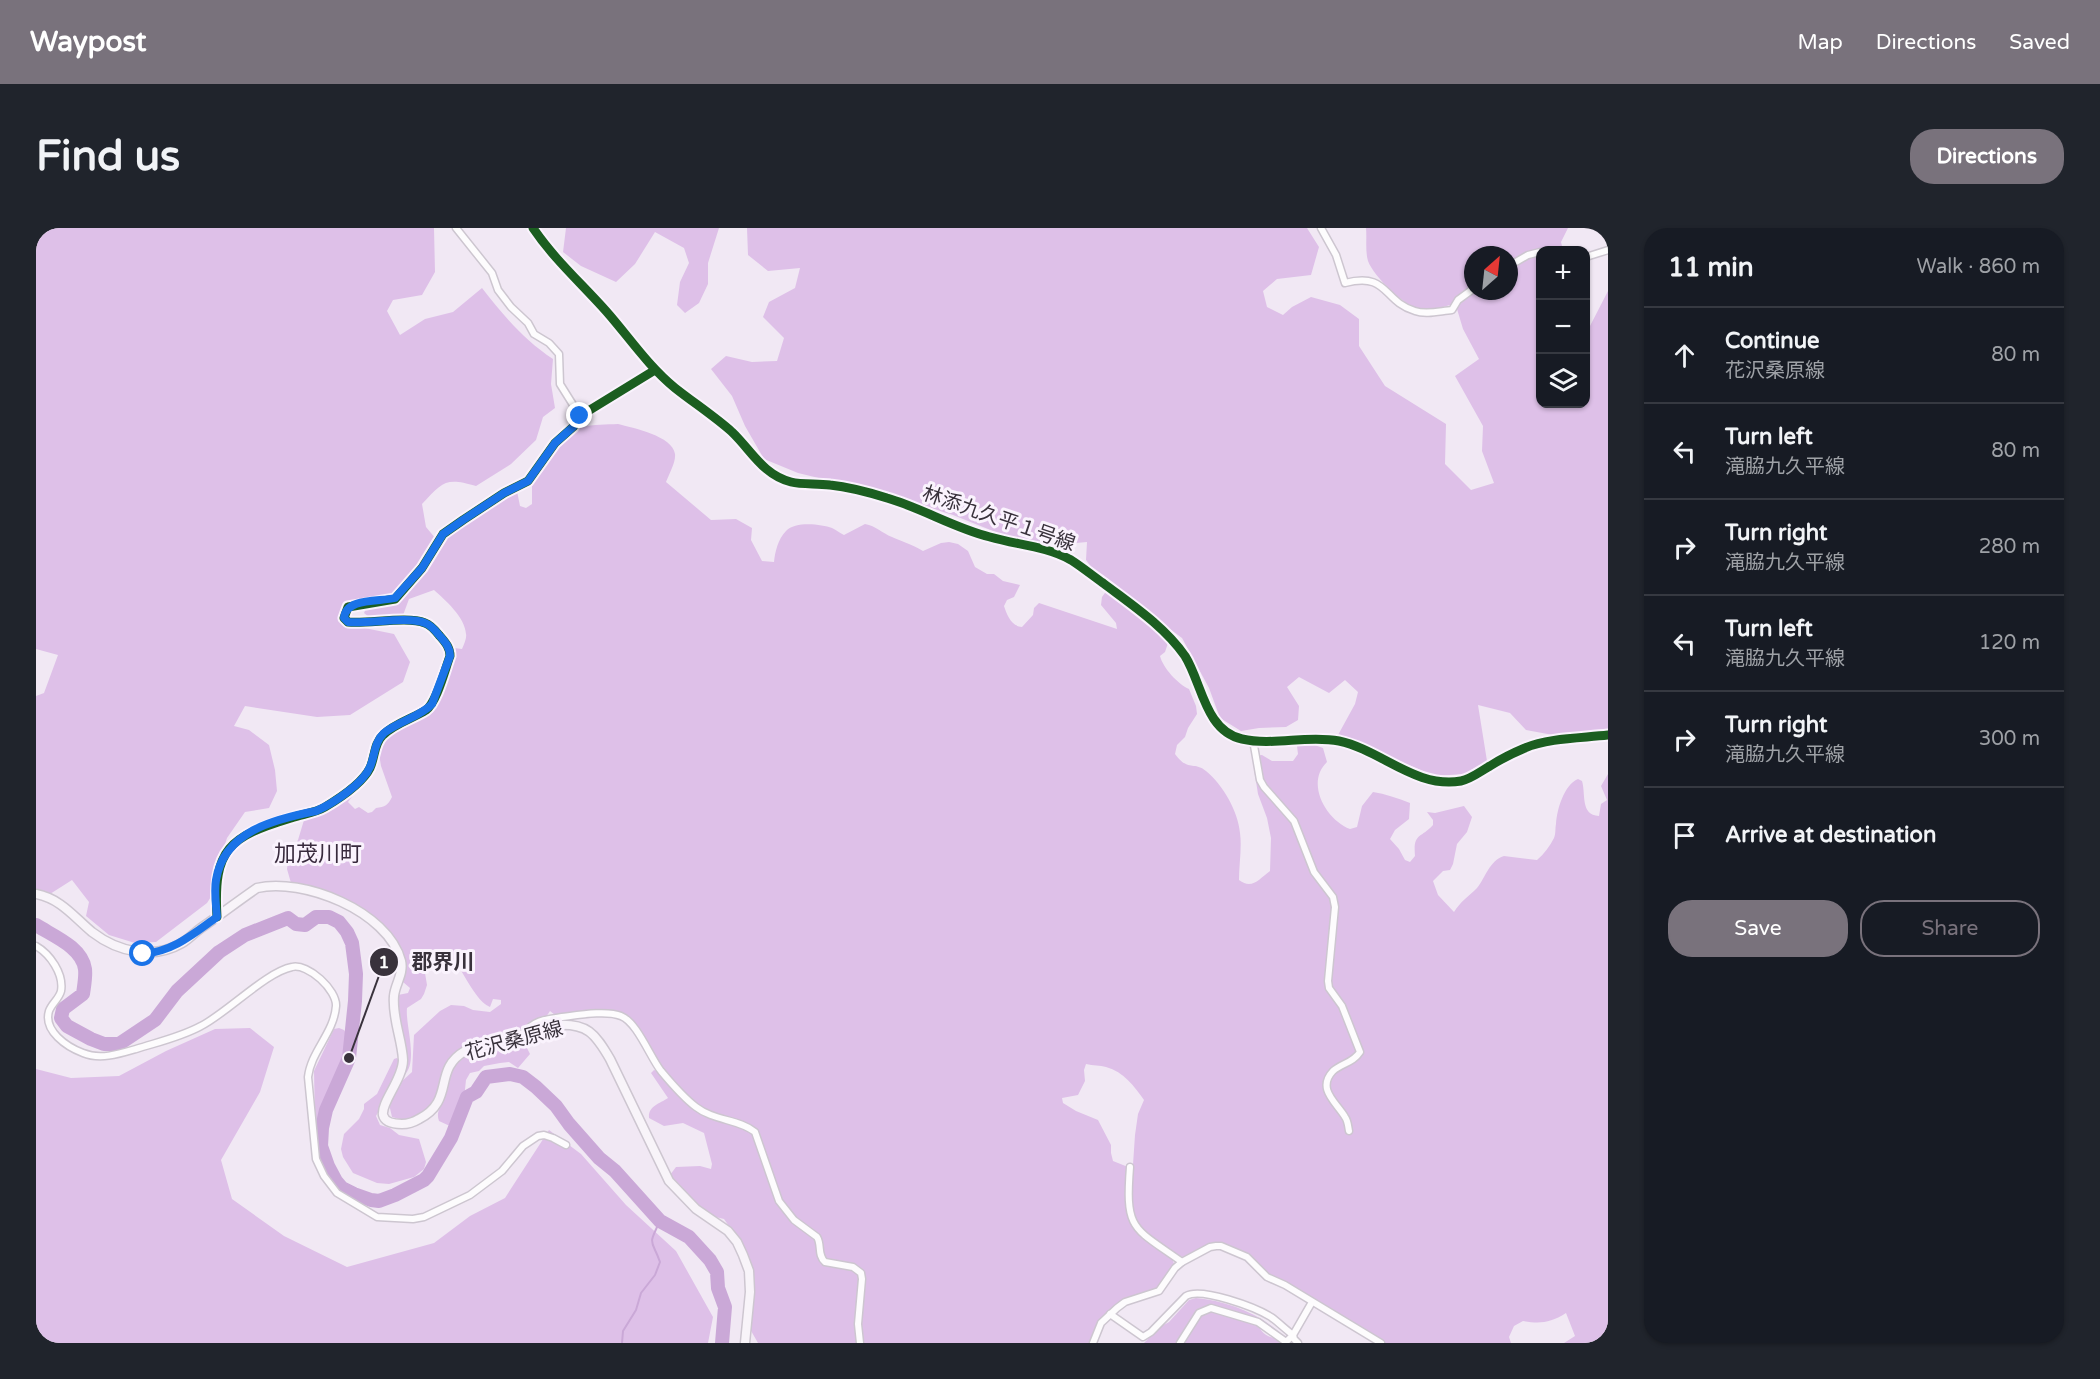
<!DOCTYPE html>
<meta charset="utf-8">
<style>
body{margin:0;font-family:"Varela Round","Noto Sans JP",sans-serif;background:#20242c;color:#f1f3f6}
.controls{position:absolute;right:18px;top:18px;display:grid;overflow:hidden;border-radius:12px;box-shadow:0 2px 4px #0004}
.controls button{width:54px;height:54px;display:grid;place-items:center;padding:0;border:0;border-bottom:2px solid #363941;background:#171b24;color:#f1f3f6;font:30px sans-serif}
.compass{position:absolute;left:1428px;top:18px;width:54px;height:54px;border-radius:50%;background:#171b24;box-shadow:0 2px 4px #0004;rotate:27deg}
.stop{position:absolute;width:18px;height:18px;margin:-14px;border:4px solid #1a73e8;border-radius:50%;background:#fff}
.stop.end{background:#1a73e8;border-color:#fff;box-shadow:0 2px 6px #0008}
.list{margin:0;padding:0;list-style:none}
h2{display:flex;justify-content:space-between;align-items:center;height:78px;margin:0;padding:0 24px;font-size:26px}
h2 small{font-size:20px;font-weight:400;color:#9ea1a6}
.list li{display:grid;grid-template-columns:39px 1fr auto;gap:18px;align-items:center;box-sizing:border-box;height:96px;padding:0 24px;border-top:2px solid #363941}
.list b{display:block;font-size:22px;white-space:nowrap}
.list p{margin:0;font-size:20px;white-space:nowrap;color:#9ea1a6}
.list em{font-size:20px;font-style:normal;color:#9ea1a6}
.actions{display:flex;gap:12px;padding:18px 24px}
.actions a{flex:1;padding:14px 0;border:2px solid #79727c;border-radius:24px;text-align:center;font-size:21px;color:#79727c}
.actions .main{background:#79727c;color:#fff}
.icon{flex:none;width:33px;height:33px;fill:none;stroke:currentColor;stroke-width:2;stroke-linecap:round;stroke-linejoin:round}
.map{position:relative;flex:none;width:1572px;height:1115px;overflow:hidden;border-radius:24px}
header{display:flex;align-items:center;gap:36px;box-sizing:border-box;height:84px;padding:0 30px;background:#79727c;color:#fff}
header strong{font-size:28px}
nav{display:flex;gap:33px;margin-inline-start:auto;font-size:21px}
.intro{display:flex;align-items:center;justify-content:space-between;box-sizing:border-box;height:144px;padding:0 36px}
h1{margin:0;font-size:42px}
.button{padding:15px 27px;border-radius:24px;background:#79727c;color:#fff;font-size:21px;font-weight:700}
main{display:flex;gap:36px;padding:0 36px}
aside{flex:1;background:#171b24;border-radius:24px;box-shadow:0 2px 4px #0004}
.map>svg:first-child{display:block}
.forest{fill:#dec0e8;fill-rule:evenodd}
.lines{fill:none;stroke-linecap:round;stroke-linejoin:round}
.stream{stroke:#caa8d7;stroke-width:2}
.river{stroke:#caa8d7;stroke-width:14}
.minor-casing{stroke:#cdc6d0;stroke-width:9}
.secondary-casing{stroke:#cdc6d0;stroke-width:11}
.minor{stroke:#fdfcfd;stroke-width:6}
.secondary{stroke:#f8f4f9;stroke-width:8}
.cycleway-casing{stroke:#faf3fd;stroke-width:13}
.cycleway{stroke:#1b5e20;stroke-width:9}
.route{stroke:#1a73e8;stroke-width:8}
.labels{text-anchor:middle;stroke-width:6;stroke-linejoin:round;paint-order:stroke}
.street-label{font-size:20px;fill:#39323c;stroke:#faf3fd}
.quarter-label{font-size:22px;fill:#382a3d;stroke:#faf3fd}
.leader{fill:none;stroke:#39323c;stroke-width:2}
.callout-dot{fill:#39323c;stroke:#faf3fd;stroke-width:2}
.mark-label{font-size:18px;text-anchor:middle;font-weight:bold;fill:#fff}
.callout-label{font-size:21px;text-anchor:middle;font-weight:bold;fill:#39323c;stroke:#faf3fd;stroke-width:6;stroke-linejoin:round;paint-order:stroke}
</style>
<header>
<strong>Waypost</strong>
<nav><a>Map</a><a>Directions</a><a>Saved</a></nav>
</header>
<div class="intro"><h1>Find us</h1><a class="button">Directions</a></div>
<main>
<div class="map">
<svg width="1572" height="1115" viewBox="0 0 1572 1115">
<rect width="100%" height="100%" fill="#f1e8f4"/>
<g class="forest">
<path d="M0,0H398L399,44L386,67L357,72L351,83L364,107L389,91L417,84L446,60C467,87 488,112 517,131L515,156L519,180L507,189L500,212L475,236L440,258C409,249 407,254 386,276L390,299L400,311C389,331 378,356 357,367C340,376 312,364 304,387L309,396L358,406L374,434L367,454L314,487L281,489L209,478L198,498L213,502L233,517L239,542L241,563L233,580L209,584L191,610L184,631L186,652L171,675L120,714L99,715L73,707L50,688L53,674L36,652L14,666L0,662V468L8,465L22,427L0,421Z"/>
<path d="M530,0H683L672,35V56L663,75L649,85L641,77L644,54L653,35L648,20L619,4L599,36L580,54L545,38L527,24Z"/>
<path d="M711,0H1271L1283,19L1275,47L1241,51L1227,63L1231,79L1247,87L1256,79L1275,69L1304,77L1323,91V118L1349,158L1410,196L1409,236L1435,262L1458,255L1446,223L1447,198L1419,148L1443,131L1427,101L1421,81L1414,77C1406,79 1395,84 1386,82C1369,79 1338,49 1332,33C1329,23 1331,10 1330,0H1532L1525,14L1527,22H1504V176H1550V98H1554L1572,63V502L1549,507H1517L1490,502L1474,485L1442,477L1451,533L1428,546L1399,548L1302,507L1319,476L1322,464L1309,452L1293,465L1263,449L1251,459L1263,478L1262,492L1250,499L1223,500L1205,503L1184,490L1173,460L1146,410L1061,347L1050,332L1051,314L1040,315L1023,325L977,311L917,287L857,268L762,245L728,231L709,198L696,168L675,141L690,128L716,134L741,133L748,110L727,89L733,74L759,60L764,40L732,43L712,27ZM1437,27H1473V63H1437Z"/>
<path d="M582,196C597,200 637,208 639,226C640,234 633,246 630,254L675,292L700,291L716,300L715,312L726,333L738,334C739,324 742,311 750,303C759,293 785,296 796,300C801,302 803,305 808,307L829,296C840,298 846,305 856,309C867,314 875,316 887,323L905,315L913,314L922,316L932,323L939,339L951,346H958L967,353L984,357L978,369L971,372L968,378C971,387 975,398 986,399L997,387L998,380L1003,375L1081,401L1080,395L1065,377L1066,369L1071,362L1114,394L1130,409L1132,415L1129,424L1124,428C1127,440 1142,456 1153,461L1160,478L1161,486L1152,500L1149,509L1141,517L1139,526C1152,544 1158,533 1170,543C1187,557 1202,583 1204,605C1206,619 1203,637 1203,652C1216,662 1223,651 1234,643L1235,610L1231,590L1222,566L1216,528L1226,527L1236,533H1257L1262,526L1261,518L1264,515H1273L1287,520L1291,534C1269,555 1290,592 1314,601L1321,599L1326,578L1337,564C1349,566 1362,570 1374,575L1373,591L1359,602L1354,611L1363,621L1369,632L1374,634L1379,628C1377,605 1384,611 1397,597V592L1391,584L1399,585L1428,578L1436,589L1431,604L1421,616L1417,636L1414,642L1407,643L1397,653L1402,667L1418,684C1424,674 1433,668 1441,660C1450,649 1453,633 1468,628L1501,632C1508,626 1514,618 1518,610C1520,605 1519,601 1520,596C1521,581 1528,557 1542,551L1546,553C1550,566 1544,587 1563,588L1565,576L1571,572L1565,558L1572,546V1115H1528L1539,1108L1530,1085C1514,1095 1504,1096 1487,1093L1478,1098L1473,1109L1475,1115H1348L1229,1045L1215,1030L1183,1016L1150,1030L1138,1026L1102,999L1094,981L1099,907L1102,886L1108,872C1098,858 1088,844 1070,839C1064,837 1057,838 1050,836L1048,842L1049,853L1042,867L1026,870L1027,875L1040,883L1062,892L1075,917V925L1077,933L1092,939L1090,971L1094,994L1100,1002L1136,1029L1138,1036C1135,1043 1129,1054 1123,1060C1112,1069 1087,1071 1073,1084C1060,1094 1063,1106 1054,1115H825V1042C815,1033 799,1038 787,1030L784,1011L760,991L744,972L722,904L681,889L660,876L627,842L589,787H519L514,783L510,789L501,791L485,802L427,820L418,825L409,837L400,872L395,880L371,893L356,889L353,876L365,854L376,844L378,807L404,783L415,777L428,778L437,782L454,784L465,776V772L457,771L454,779C434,771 421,720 401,721L396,735L390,739L389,745L391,757L388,766L385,771L371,780C369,796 383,835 368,847L362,790V767L372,765L374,760L367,754L369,743L368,734L343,695L276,660L255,655L251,641L253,625L262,612L268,592L271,588L318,561L320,563L312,574L319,581L323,579L332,585L336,584L340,580C349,579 352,577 356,569L345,538L342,520L344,514L353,505L398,478L416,430L418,420L426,421C428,416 431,410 430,406C429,389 409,372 398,362L373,371L366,390L338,393L328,385L331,378C339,376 347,378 354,376C380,369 399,315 420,299C438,285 461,275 481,263L484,278L490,280L496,276V253C506,243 509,228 517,216C531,196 559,197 582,196Z"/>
<path d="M214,800L238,819L224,864L185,932L196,971L248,1008L311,1039L398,1015L434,988L469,970L513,902L545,926L590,977L640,1023L677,1089L672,1115H0V841L35,850L83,848L130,823L179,801Z"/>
<path d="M303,800L308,802L311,807L312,815L303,844L297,858L291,865L286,879L284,894L279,893L278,843L298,801Z"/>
<path d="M485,808L494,826L482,840L473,834L464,835L448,838L443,843L434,845L430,852L428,871L416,899L403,893C399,882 407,878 409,868C411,858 411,844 417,836C429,820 467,814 485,808Z"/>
<path d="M361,830L364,833L357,856L340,888L344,897L354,900L363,907L383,911L390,934L388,941L378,949L353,956L341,955L317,945L307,929L305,921L308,906L323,891L328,881V876L341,866L358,831Z"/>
<path d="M618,842L624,844L671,888L708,900L719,908L741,973L754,991L779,1010L783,1029L818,1040L823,1044L822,1115H722L714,1101L719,1063L716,1043L695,1001L688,991L671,987L637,954L634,947L640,939L664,938L675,941L676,936L668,905L647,895L628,898L613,890C612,878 623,876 632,870L615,845Z"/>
<path d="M1160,1070C1192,1073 1229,1087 1251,1112L1231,1098L1171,1079L1143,1115H1108L1124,1099L1133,1094L1153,1072Z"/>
<path d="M1171,1081L1221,1095C1228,1112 1240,1109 1254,1115H1146L1164,1086Z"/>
</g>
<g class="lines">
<path class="stream" d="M586,1115L587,1103L600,1082L605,1065L619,1047L624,1034C616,1011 611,1019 624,993"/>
<path class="river" d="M0,697C17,708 46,719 49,741C50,749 48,758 47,766L27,781L25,790L31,798L55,811L68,816H83L119,792L141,763L183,724L209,707L252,690L260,696L269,697L280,689H293L303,694L311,704L316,715L320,746L319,773L313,830L290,882L286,900L285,918L292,938L300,953L306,960L318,966L335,972L343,973L359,967L388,952L392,948L415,910L431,869L440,864L450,849L474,846L487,849L500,859L520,878L533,896L563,930L579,943L624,993L653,1009L674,1032L681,1044L682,1060L689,1079L686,1115"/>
<g class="minor-casing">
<g id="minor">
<path d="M420,0L456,45L462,62L475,79L492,95L498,106L513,115L523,126L524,156L544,188"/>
<path d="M497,0C518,31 545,55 570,83C593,109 612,138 639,160C658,175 678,188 696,204C715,222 727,247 755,254C767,257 781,255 794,257C813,259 832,264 851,270C886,280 918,300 954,309C981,317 1010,318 1035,332C1046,339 1057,348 1067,355C1096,377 1128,398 1149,428C1166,455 1169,503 1206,511C1237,518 1271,507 1303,513C1345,522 1380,561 1425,553C1435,551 1445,543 1454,538C1465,531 1477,525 1489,520C1511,510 1547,510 1572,507"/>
<path d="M1285,0L1300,27L1309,55C1353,44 1346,73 1379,83C1390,87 1404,83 1416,82L1422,72L1437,61"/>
<path d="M1550,29L1572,22"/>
<path d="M1473,38L1492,27L1504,24"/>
<path d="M1217,512L1224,552L1228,559L1258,593L1278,644L1297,669L1299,679L1292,753L1293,760L1306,778L1324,824C1317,835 1306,835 1297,843C1280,861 1301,875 1309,889C1312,893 1312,898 1313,903"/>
<path d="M181,689C177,620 193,609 255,590C266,586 279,585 289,579C304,570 326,556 334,540C339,529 338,515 347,507C359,495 376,491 390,482C401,474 409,441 414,428C414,419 409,414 403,407C399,402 395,397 389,395C371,388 333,396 312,394L308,390L312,379L359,371L386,340L407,306L427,292L468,265L492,253L519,215L537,199L544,188L619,142"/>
<path d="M0,718C14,726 28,746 25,763C23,771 16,775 13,783C7,803 31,819 47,825C64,832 83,826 100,821C122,814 145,809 165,798C191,785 230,744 256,739C272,735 301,762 300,778C298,805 275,823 272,849L280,931L288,948L301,965L341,989L377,991L388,989L434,967L466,943L487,918L502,908L508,907L517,910L530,917"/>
<path d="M490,805C496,792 513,791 526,789C542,787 571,782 585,788C601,794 614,829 625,843C635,855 648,870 660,879C678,893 703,891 719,904L743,973L758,992L781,1009C786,1017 781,1027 789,1034L817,1039L825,1045L826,1051L822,1096L824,1115"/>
<path d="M1094,939C1089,1003 1097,999 1146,1034"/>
<path d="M1074,1086L1107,1109L1115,1104L1150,1068C1165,1059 1219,1079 1235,1089C1242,1094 1249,1101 1257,1107L1258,1111L1262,1115"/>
<path d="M1057,1115L1065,1095L1081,1080L1089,1074L1123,1063L1139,1040L1146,1034L1174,1019L1180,1018H1185L1211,1029L1231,1049L1249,1057L1345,1115"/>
<path d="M1144,1115L1163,1085L1175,1080L1222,1094L1250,1114L1257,1107L1276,1074"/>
</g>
</g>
<g class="secondary-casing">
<path id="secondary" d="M0,666C25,671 37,688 56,704C82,724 117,732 146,715C153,711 158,705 165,700C184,687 202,673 221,660C266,649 352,683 365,733C368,746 359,756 358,768C356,790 366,811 367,832C367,851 345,874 347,887C349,895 359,896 366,896C372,896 378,894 383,891C420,872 396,842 429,823L520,797C551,795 559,805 574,831L633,953L660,981L692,1003L701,1014L707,1027L713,1043L714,1064L709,1115"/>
</g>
<use href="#minor" class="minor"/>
<use href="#secondary" class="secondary"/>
<g class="cycleway-casing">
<g id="cycleway">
<path d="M497,0C518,31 545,55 570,83C593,109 612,138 639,160C658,175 678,188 696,204C715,222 727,247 755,254C767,257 781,255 794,257C813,259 832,264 851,270C886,280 918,300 954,309C981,317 1010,318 1035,332C1046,339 1057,348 1067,355C1096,377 1128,398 1149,428C1166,455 1169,503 1206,511C1237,518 1271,507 1303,513C1345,522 1380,561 1425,553C1435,551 1445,543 1454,538C1465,531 1477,525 1489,520C1511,510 1547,510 1572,507"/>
<path d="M181,689C177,620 193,609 255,590C266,586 279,585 289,579C304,570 326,556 334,540C339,529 338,515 347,507C359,495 376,491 390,482C401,474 409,441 414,428C414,419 409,414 403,407C399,402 395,397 389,395C371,388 333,396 312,394L308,390L312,379L359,371L386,340L407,306L427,292L468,265L492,253L519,215L537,199L544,188L619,142"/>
</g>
</g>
<use href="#cycleway" class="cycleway"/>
</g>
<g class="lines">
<path class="route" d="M107,726C138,723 157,706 181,689C180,677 178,664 180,652C188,603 239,591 280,583C296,576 327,556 334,539C339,528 338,514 348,505C363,493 384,489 396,476L414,428C414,419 409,414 403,407C399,402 395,397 389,395C371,388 333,396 312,394L308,390C310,369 344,374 359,370L386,340L407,306L427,292L468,265L492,253L519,215L537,199L544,188"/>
</g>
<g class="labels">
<g class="street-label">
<text transform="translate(963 290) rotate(19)" y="7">林添九久平１号線</text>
<text transform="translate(478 812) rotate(-15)" y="7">花沢桑原線</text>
</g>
<g class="quarter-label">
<text x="282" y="633">加茂川町</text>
</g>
</g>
<path class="leader" d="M313 830L348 734"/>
<g class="callout-dot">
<circle cx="313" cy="830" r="6"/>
<circle cx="348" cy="734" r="15"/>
</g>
<g class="mark-label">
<text x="348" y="740">1</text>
</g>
<g class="callout-label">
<text x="407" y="741">郡界川</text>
</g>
</svg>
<div class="controls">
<button>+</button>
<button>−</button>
<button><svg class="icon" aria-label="layers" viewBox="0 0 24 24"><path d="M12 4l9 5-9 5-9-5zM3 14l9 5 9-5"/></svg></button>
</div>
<svg class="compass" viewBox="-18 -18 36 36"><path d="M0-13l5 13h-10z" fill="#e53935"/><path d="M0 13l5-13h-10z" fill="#9ea1a6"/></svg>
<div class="stop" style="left:107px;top:726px"></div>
<div class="stop end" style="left:544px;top:188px"></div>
</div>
<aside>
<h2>11 min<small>Walk · 860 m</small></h2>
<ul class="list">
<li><svg class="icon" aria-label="ahead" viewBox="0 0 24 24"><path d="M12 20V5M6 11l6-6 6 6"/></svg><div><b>Continue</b><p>花沢桑原線</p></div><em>80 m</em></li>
<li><svg class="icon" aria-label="left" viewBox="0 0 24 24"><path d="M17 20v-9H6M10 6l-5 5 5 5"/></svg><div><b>Turn left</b><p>滝脇九久平線</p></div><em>80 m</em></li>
<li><svg class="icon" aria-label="right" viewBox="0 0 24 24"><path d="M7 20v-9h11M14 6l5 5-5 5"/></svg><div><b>Turn right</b><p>滝脇九久平線</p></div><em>280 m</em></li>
<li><svg class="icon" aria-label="left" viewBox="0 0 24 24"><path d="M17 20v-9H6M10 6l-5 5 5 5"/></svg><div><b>Turn left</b><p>滝脇九久平線</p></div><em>120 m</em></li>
<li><svg class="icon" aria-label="right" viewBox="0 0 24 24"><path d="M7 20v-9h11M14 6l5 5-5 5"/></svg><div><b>Turn right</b><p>滝脇九久平線</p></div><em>300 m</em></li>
<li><svg class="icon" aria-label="arrive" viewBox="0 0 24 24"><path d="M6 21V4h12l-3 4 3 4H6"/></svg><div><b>Arrive at destination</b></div></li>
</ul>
<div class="actions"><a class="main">Save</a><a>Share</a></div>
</aside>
</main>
